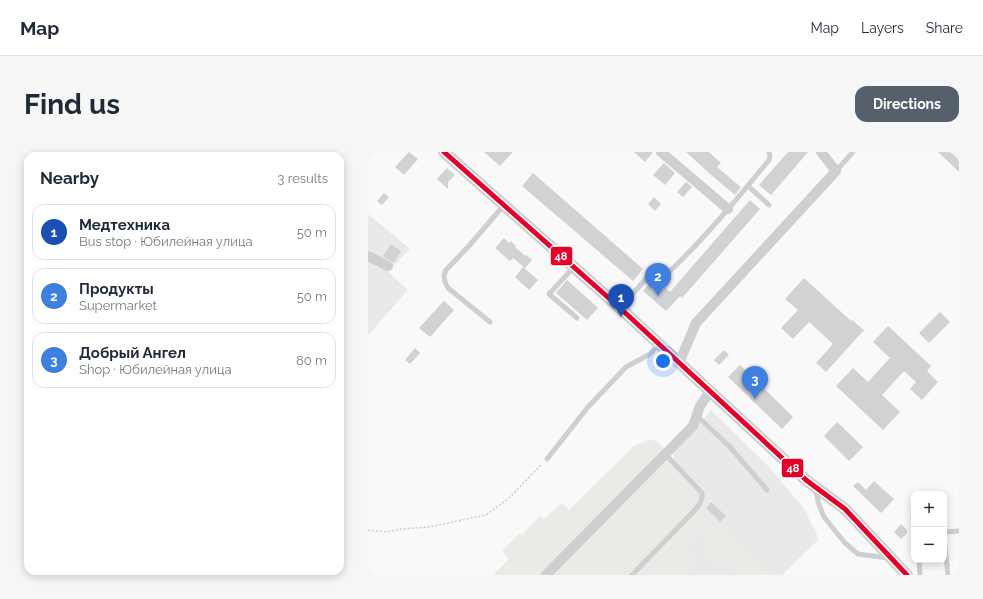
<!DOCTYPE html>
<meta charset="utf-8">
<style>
body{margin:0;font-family:Raleway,sans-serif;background:#f6f6f7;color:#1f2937}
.controls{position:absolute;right:12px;bottom:12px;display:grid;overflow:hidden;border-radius:8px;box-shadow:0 2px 10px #0003}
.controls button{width:36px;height:36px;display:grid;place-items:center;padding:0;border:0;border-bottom:1px solid #e0e1e3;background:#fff;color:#1f2937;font:20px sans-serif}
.you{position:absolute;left:295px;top:209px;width:14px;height:14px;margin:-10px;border:3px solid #fff;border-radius:50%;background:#1a73e8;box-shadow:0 0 0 6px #1a73e833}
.badge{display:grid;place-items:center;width:26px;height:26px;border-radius:50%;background:#56606c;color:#fff;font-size:13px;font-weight:700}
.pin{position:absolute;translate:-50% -33px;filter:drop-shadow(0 1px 2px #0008)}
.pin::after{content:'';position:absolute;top:21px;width:14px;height:12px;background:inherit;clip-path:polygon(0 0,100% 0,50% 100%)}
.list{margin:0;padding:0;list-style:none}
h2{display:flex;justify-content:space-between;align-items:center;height:52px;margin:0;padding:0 16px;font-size:17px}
h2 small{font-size:13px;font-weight:400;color:#747a83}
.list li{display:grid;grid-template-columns:26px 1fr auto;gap:12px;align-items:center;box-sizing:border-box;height:56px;margin:0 8px 8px;padding:0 8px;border:1px solid #e0e1e3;border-radius:12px}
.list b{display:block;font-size:15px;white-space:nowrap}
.list p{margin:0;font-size:13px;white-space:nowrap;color:#747a83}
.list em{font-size:13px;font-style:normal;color:#747a83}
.map{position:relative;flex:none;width:591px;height:423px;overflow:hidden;border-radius:12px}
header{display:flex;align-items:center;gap:24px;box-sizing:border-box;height:56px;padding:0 20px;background:#fff;border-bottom:1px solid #e0e1e3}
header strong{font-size:19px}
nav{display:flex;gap:22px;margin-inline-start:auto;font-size:14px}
.intro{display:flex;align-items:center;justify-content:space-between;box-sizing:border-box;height:96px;padding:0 24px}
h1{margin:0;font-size:28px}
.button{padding:10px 18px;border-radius:12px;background:#56606c;color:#fff;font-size:14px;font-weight:700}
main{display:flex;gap:24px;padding:0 24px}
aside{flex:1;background:#fff;border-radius:12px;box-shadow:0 2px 10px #0003}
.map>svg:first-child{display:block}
.built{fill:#e8e9e9}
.green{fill:#e8ebe6}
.building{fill:#d0d2d3}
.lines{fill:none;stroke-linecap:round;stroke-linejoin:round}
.path{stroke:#cbcccd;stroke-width:1.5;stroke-dasharray:2 2;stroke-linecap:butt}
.service{stroke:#cecfd0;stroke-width:5}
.minor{stroke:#cecfd0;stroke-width:10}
.tertiary{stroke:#cecfd0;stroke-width:12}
.bus-1-casing{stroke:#fff;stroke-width:8}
.bus-1{stroke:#e4002b;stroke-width:5}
.line-badge{stroke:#fff;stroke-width:1.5}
.badge-label{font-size:11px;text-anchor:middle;font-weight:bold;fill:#fff}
</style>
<header>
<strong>Map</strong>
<nav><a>Map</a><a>Layers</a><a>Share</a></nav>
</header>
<div class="intro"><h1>Find us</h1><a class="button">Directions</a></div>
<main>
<aside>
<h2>Nearby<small>3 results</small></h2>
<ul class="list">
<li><span class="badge" style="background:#1a4fb4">1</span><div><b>Медтехника</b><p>Bus stop · Юбилейная улица</p></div><em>50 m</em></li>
<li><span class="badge" style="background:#3f7fe0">2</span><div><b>Продукты</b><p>Supermarket</p></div><em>50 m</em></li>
<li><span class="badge" style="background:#3f7fe0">3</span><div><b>Добрый Ангел</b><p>Shop · Юбилейная улица</p></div><em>80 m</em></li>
</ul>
</aside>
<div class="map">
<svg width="591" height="423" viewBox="0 0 591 423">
<rect width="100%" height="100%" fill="#f9f9f9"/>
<g class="built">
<path d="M0,62L42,97L20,120L40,138L0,183Z"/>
<path d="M343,258L399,313L435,355L451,387L414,423H270L346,347L306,309L305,302Z"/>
</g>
<g class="green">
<path d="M283,287L291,291L306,309L346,347L270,423H125L141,407L134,399L151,381L154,383L172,364L176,367L194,351L201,358L266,294Z"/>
<path d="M335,363L342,364L359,379L382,403L403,423H367L356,412C347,413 345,410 340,404L341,391L336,384L324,383L317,400L329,406V414L317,423H275C294,401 312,379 335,363Z"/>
</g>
<g class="building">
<path d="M41,0L50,7L36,23L27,15Z"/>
<path d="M116,0H145L132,14Z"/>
<path d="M266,0H285L277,10Z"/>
<path d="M318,0H341L353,11L349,15L373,35L367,43L342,22Z"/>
<path d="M420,0H440L403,43L391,33Z"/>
<path d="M570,0H583L591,8V20Z"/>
<path d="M296,11L307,21L297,33L285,23Z"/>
<path d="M79,16L87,23L80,30V37L69,27Z"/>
<path d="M165,21L275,117L265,129L154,34Z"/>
<path d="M318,30L324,35L315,45L309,40Z"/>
<path d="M16,41L21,45L14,53L9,49Z"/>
<path d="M286,45L293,52L287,59L280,52Z"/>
<path d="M382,48L392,57L314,146L312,144L298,159L275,139L287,126L302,140Z"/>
<path d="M136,86L141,91L143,89L148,94L147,95L157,104L158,103L164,108L157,116L145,106L142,109L127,96Z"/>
<path d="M23,92L33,99L26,111L15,104Z"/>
<path d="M155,115L170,128L161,138L147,125Z"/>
<path d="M436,126L483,169L484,168L496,178L458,220L448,211L465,192L441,170L425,187L413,176L430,158L417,147Z"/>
<path d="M199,128L230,156L219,168L188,141Z"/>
<path d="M76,149L86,158L62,185L51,176Z"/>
<path d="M572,160L582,170L561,191L551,181Z"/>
<path d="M520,174L563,214L559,219L570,230L554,248L542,237L548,230L536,219L514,243L532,260L515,278L468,234L485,216L500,230L522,206L505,190Z"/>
<path d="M47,196L52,201L42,212L37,208Z"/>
<path d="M356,198L361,203L351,213L346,208Z"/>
<path d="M372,213L425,265L414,277L360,225Z"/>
<path d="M469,270L495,295L481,309L456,284Z"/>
<path d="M506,329L526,347L513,361L485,334L490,330L498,338Z"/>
<path d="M343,350L358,364L352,370L338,356Z"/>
<path d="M533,372L539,378V381L533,387L526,380Z"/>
</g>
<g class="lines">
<path class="path" d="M0,378L18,380L34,377L61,375L118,363L140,347L174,312"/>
<g class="service">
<path d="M590,0L591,1"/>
<path d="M468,19L485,0"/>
<path d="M380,34L401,53"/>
<path d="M205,116L181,142L209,166"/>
<path d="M252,156L285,119L300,121C337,86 369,47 401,8L402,4L401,0"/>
<path d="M122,170L80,136L77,130L76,123L78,118L100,95L136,53"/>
<path d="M329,264L362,295L399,338"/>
<path d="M179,307L220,255L258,215L282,202L290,192"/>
<path d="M448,337L450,350L456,365L477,391L490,402L520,406"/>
<path d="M545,365L546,374"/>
<path d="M576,380L591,379"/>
<path d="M576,386L580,423"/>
<path d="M551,408L552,423"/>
<path d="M264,423L326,359C331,353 335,349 334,341L298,303"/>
</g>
<g class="minor">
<path d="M293,0L360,57"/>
<path d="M0,104L20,114"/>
<path d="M311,211L328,171L468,19L453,0"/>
<path d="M178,423L325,274L332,254L342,239"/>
</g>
<path class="tertiary" d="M76,0L252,156L438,328L477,357L539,423"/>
<g class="bus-1-casing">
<path id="bus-1" d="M76,0L252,156L438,328L477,357L539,423"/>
</g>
<use href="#bus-1" class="bus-1"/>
</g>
<g class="line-badge">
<rect x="182" y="94" width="23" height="20" rx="4" fill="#e4002b"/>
<rect x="413" y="306" width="23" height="20" rx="4" fill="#e4002b"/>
</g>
<g class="badge-label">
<text x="193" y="108">48</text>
<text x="425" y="320">48</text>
</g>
</svg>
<div class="controls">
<button>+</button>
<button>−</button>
</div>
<div class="you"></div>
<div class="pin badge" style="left:253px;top:165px;background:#1a4fb4">1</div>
<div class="pin badge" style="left:290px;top:144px;background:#3f7fe0">2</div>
<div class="pin badge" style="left:387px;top:247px;background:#3f7fe0">3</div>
</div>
</main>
